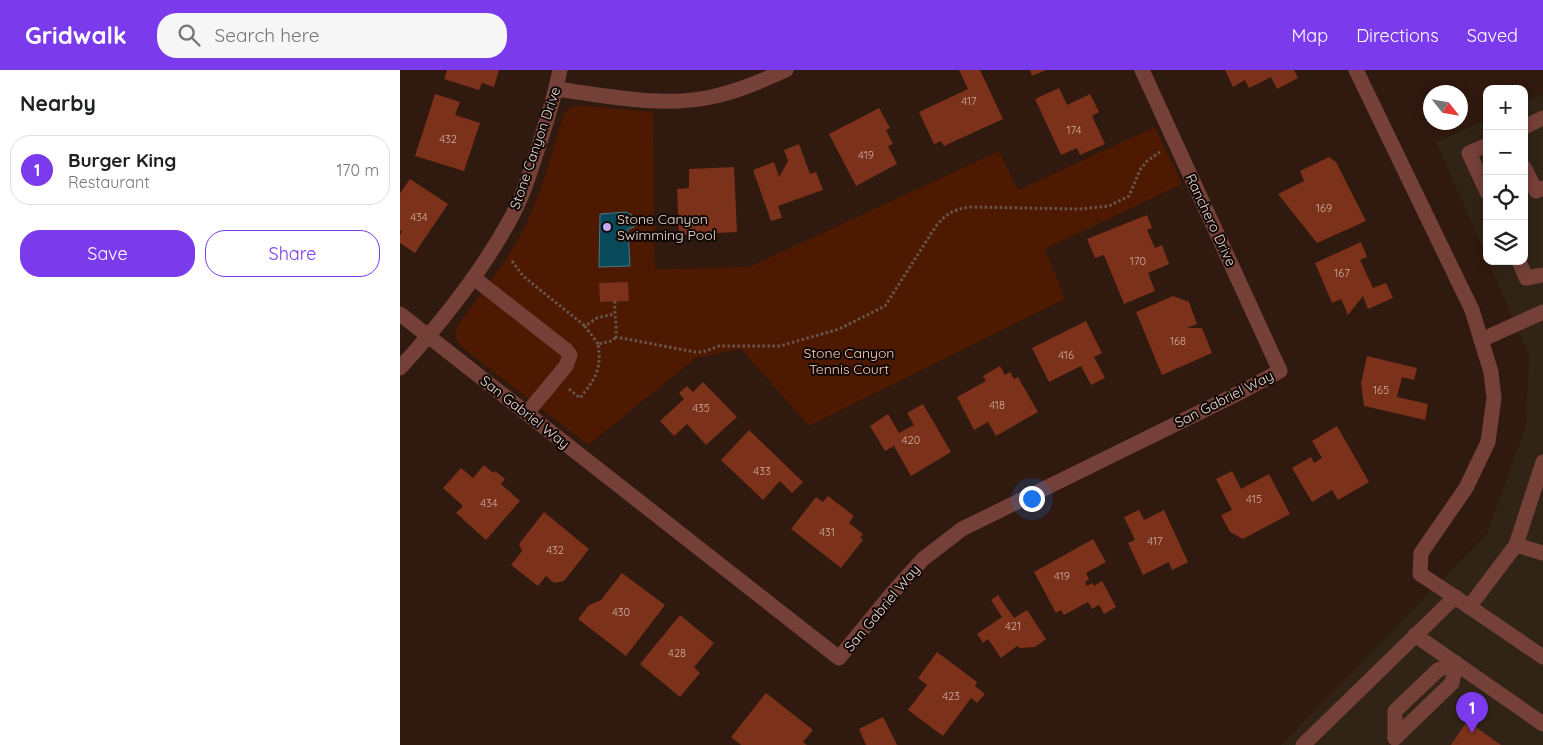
<!DOCTYPE html>
<meta charset="utf-8">
<style>
body{margin:0;font-family:Quicksand,sans-serif;background:#f6f6f6;color:#202124}
.controls{position:absolute;right:15px;top:15px;display:grid;overflow:hidden;border-radius:10px;box-shadow:0 2px 12px #0003}
.controls button{width:45px;height:45px;display:grid;place-items:center;padding:0;border:0;border-bottom:1px solid #e0e0e0;background:#fff;color:#202124;font:25px sans-serif}
.compass{position:absolute;left:1023px;top:15px;width:45px;height:45px;border-radius:50%;background:#fff;box-shadow:0 2px 12px #0003;rotate:121deg}
.you{position:absolute;left:631px;top:428px;width:18px;height:18px;margin:-12px;border:4px solid #fff;border-radius:50%;background:#1a73e8;box-shadow:0 0 0 8px #1a73e833}
.badge{display:grid;place-items:center;width:32px;height:32px;border-radius:50%;background:#7c3aed;color:#fff;font-size:16px;font-weight:700}
.pin{position:absolute;translate:-50% -41px;filter:drop-shadow(0 1px 2px #0008)}
.pin::after{content:'';position:absolute;top:26px;width:18px;height:15px;background:inherit;clip-path:polygon(0 0,100% 0,50% 100%)}
.list{margin:0;padding:0;list-style:none}
h2{display:flex;justify-content:space-between;align-items:center;height:65px;margin:0;padding:0 20px;font-size:21px}
h2 small{font-size:16px;font-weight:400;color:#757577}
.list li{display:grid;grid-template-columns:32px 1fr auto;gap:15px;align-items:center;box-sizing:border-box;height:70px;margin:0 10px 10px;padding:0 10px;border:1px solid #e0e0e0;border-radius:20px}
.list b{display:block;font-size:19px;white-space:nowrap}
.list p{margin:0;font-size:16px;white-space:nowrap;color:#757577}
.list em{font-size:16px;font-style:normal;color:#757577}
.actions{display:flex;gap:10px;padding:15px 20px}
.actions a{flex:1;padding:11px 0;border:1px solid #7c3aed;border-radius:20px;text-align:center;font-size:18px;color:#7c3aed}
.actions .main{background:#7c3aed;color:#fff}
.icon{flex:none;width:28px;height:28px;fill:none;stroke:currentColor;stroke-width:2;stroke-linecap:round;stroke-linejoin:round}
.map{position:relative;flex:none;width:1143px;height:675px;overflow:hidden}
header{display:flex;align-items:center;gap:30px;box-sizing:border-box;height:70px;padding:0 25px;background:#7c3aed;color:#fff}
header strong{font-size:24px}
nav{display:flex;gap:28px;margin-inline-start:auto;font-size:18px}
.search{width:350px;height:45px;background:#f6f6f6;display:flex;align-items:center;gap:12px;box-sizing:border-box;padding:0 18px;border-radius:20px;color:#757577;font-size:19px}
main{display:flex}
aside{flex:1;background:#fff}
.map>svg:first-child{display:block}
.commercial{fill:#312417}
.green{fill:#4d1900}
.water{fill:#084a5a;stroke:#4c757e}
.building{fill:#7b311a}
.lines{fill:none;stroke-linecap:round;stroke-linejoin:round}
.path{stroke:#6a554c;stroke-width:3;stroke-dasharray:2.5 2.5;stroke-linecap:butt}
.minor{stroke:#754038;stroke-width:15}
.poi-dot{fill:#bfa9f4;stroke:#110704;stroke-width:2}
.labels{text-anchor:middle;stroke-width:4;stroke-linejoin:round;paint-order:stroke}
.number-label{font-size:11px;fill:#ceafa4}
.street-label{font-size:14px;fill:#ead9d2;stroke:#110704}
.poi-label{font-size:14px;fill:#ead9d2;stroke:#110704;text-anchor:start}
.park-label{font-size:14px;fill:#fcd0be;stroke:#110704}
</style>
<header>
<strong>Gridwalk</strong>
<div class="search"><svg class="icon" aria-label="search" viewBox="0 0 24 24"><circle cx="10" cy="10" r="6"/><path d="M15 15l6 6"/></svg>Search here</div>
<nav><a>Map</a><a>Directions</a><a>Saved</a></nav>
</header>
<main>
<aside>
<h2>Nearby<small></small></h2>
<ul class="list">
<li><span class="badge">1</span><div><b>Burger King</b><p>Restaurant</p></div><em>170 m</em></li>
</ul>
<div class="actions"><a class="main">Save</a><a>Share</a></div>
</aside>
<div class="map">
<svg width="1143" height="675" viewBox="0 0 1143 675">
<rect width="100%" height="100%" fill="#30190f"/>
<g class="commercial">
<path d="M1143,24V675H881L1087,464L1126,356L1129,285L1088,191H1124V33Z"/>
<path d="M1087,50V187L1036,72Z"/>
</g>
<path class="green" d="M175,35L253,42L255,199L349,197L599,81L618,120L755,57L782,114L645,179L665,229L409,356L341,279L296,288L188,375L63,278C56,271 54,267 57,256L104,193L125,157L142,116L164,43Z"/>
<path class="water" d="M226,142L232,145L235,149L234,157L228,159L230,196L199,197L200,144Z"/>
<g class="building">
<path d="M47,0H99L94,17L82,13L79,20L44,9Z"/>
<path d="M559,0H580L603,49L544,76L541,71L534,74L519,42L568,19Z"/>
<path d="M630,0H646L632,6Z"/>
<path d="M825,0H894L898,8L877,19L871,7L849,18L845,10L833,17Z"/>
<path d="M659,18L667,35L690,24L699,42L692,46L705,74L680,85L677,78L661,85L635,29Z"/>
<path d="M35,24L60,32L55,45L80,53L64,101L15,86Z"/>
<path d="M479,38L490,58L486,60L493,74L488,76L497,94L456,116L429,64Z"/>
<path d="M399,74L410,104L416,102L423,120L378,136L382,148L371,151L353,100L374,92L379,107L388,91L384,80Z"/>
<path d="M929,87L936,92L966,151L917,173L878,124L904,111L900,101Z"/>
<path d="M334,97L337,162L279,165L277,119L289,118V99Z"/>
<path d="M10,109L48,134L15,183L0,173V165L2,161L0,160V123Z"/>
<path d="M747,145L752,158L747,160L755,178L762,175L769,194L748,203L755,221L724,234L704,185L695,188L687,169Z"/>
<path d="M961,172L967,187L960,190L973,218L986,213L993,228L968,239L963,226L948,245L941,229L932,233L915,193Z"/>
<path d="M228,212L229,231L200,232L199,213Z"/>
<path d="M773,226L789,232L797,254L787,258H802L812,283L762,305L736,242Z"/>
<path d="M686,251L702,283L694,287L705,308L691,315L681,296L649,312L632,278Z"/>
<path d="M967,286L1017,298L1014,310L1002,307L997,327L1028,334L1025,350L964,336L961,313Z"/>
<path d="M600,296L605,305L610,302L614,309L618,307L638,342L596,366L588,352L574,360L557,327L586,311L583,306Z"/>
<path d="M303,312L337,347L306,375L287,354L274,366L260,351L284,329L279,323L287,316L293,322Z"/>
<path d="M523,334L551,382L511,406L494,376L485,381L470,356L488,344L499,363L514,355L507,343Z"/>
<path d="M937,356L969,412L938,430L932,420L912,432L892,398L911,387L914,393L922,388L912,371Z"/>
<path d="M349,360L403,412L392,423L380,411L363,430L321,390Z"/>
<path d="M84,395L93,403L95,401L105,409L101,414L120,431L86,470L56,443L63,436L43,418L61,398L73,408Z"/>
<path d="M832,401L841,419L869,404L890,444L843,469L830,462L821,445L832,440L816,409Z"/>
<path d="M428,426L454,446L449,453L463,464L460,468L463,470L441,498L391,459L416,427L423,432Z"/>
<path d="M739,440L744,450L764,440L788,492L772,500L769,492L743,505L728,473L735,470L724,447Z"/>
<path d="M144,442L189,479L164,511L154,513L146,506L138,516L111,495L122,481L119,474Z"/>
<path d="M693,469L706,492L686,503L689,509L685,512L687,516L692,513L694,516L702,511L716,537L704,544L699,535L692,539L688,532L664,545L661,540L656,543L634,502Z"/>
<path d="M222,503L265,535L226,586L178,549L189,535L201,530Z"/>
<path d="M598,525L614,548L627,540L646,569L635,577L620,578L617,576L601,588L588,569L583,573L577,564L602,547L591,530Z"/>
<path d="M280,545L314,573L294,597L300,603L280,627L240,594Z"/>
<path d="M537,582L577,612L575,616L585,624L577,633L571,628L543,666L508,640L527,615L518,608Z"/>
<path d="M366,623L413,660L403,672L407,675H341L331,667Z"/>
<path d="M483,647L497,675H466L459,659Z"/>
<path d="M1067,651L1101,675H1051Z"/>
</g>
<g class="lines">
<g class="path">
<path d="M112,191L123,206L185,256"/>
<path d="M215,231C214,244 217,255 216,267L295,282H303L319,276H380L439,259L485,236L536,156C546,144 554,139 570,137L680,139L709,136L729,126L740,100L747,91L760,82"/>
<path d="M198,274L185,256L197,248L214,244"/>
<path d="M169,319L180,328C195,309 202,300 198,274L212,271L216,267"/>
</g>
<g class="minor">
<path d="M156,19C203,25 258,37 306,28C334,23 359,12 386,0"/>
<path d="M1124,57L1143,48"/>
<path d="M1087,75L1069,83L1087,122"/>
<path d="M1124,97L1136,121L1143,118"/>
<path d="M1119,191L1126,208L1143,205"/>
<path d="M74,208L166,280L170,285L166,296L127,343"/>
<path d="M0,244L439,588L494,521L523,489L562,459L841,322L880,301L742,0"/>
<path d="M1081,270L1143,242"/>
<path d="M0,298C42,252 81,203 111,148C122,128 129,106 136,84C145,57 154,29 160,0"/>
<path d="M1116,475L1143,392"/>
<path d="M1055,527L1143,587"/>
<path d="M1069,537L1116,475L1143,483"/>
<path d="M1015,565L1143,654"/>
<path d="M995,668V641L1038,600L1056,593"/>
<path d="M995,668L1052,613L1056,593"/>
<path d="M903,675L1055,527L1020,504L1021,483L1066,418L1088,372L1094,328L1091,302L1072,240L956,0"/>
</g>
</g>
<circle class="poi-dot" cx="207" cy="157" r="5"/>
<g class="labels">
<g class="number-label">
<text x="569" y="35">417</text>
<text x="674" y="64">174</text>
<text x="48" y="73">432</text>
<text x="466" y="89">419</text>
<text x="924" y="142">169</text>
<text x="19" y="151">434</text>
<text x="738" y="195">170</text>
<text x="942" y="207">167</text>
<text x="778" y="275">168</text>
<text x="666" y="289">416</text>
<text x="981" y="324">165</text>
<text x="597" y="339">418</text>
<text x="301" y="342">435</text>
<text x="511" y="374">420</text>
<text x="362" y="405">433</text>
<text x="854" y="433">415</text>
<text x="89" y="437">434</text>
<text x="427" y="466">431</text>
<text x="755" y="475">417</text>
<text x="155" y="484">432</text>
<text x="662" y="510">419</text>
<text x="221" y="546">430</text>
<text x="613" y="560">421</text>
<text x="277" y="587">428</text>
<text x="551" y="630">423</text>
</g>
<g class="street-label">
<text transform="translate(135 78) rotate(-71)" y="5">Stone Canyon Drive</text>
<text transform="translate(811 150) rotate(65)" y="5">Ranchero Drive</text>
<text transform="translate(824 329) rotate(-27)" y="5">San Gabriel Way</text>
<text transform="translate(125 342) rotate(38)" y="5">San Gabriel Way</text>
<text transform="translate(482 538) rotate(-50)" y="5">San Gabriel Way</text>
</g>
<g class="poi-label">
<text x="217" y="154">Stone Canyon<tspan x="217" dy="16">Swimming Pool</tspan></text>
</g>
<g class="park-label">
<text x="449" y="288">Stone Canyon<tspan x="449" dy="16">Tennis Court</tspan></text>
</g>
</g>
</svg>
<div class="controls">
<button>+</button>
<button>−</button>
<button><svg class="icon" aria-label="locate" viewBox="0 0 24 24"><circle cx="12" cy="12" r="6"/><path d="M12 2v4M12 18v4M2 12h4M18 12h4"/></svg></button>
<button><svg class="icon" aria-label="layers" viewBox="0 0 24 24"><path d="M12 4l9 5-9 5-9-5zM3 14l9 5 9-5"/></svg></button>
</div>
<svg class="compass" viewBox="-18 -18 36 36"><path d="M0-13l5 13h-10z" fill="#e53935"/><path d="M0 13l5-13h-10z" fill="#757577"/></svg>
<div class="you"></div>
<div class="pin badge" style="left:1072px;top:663px">1</div>
</div>
</main>
